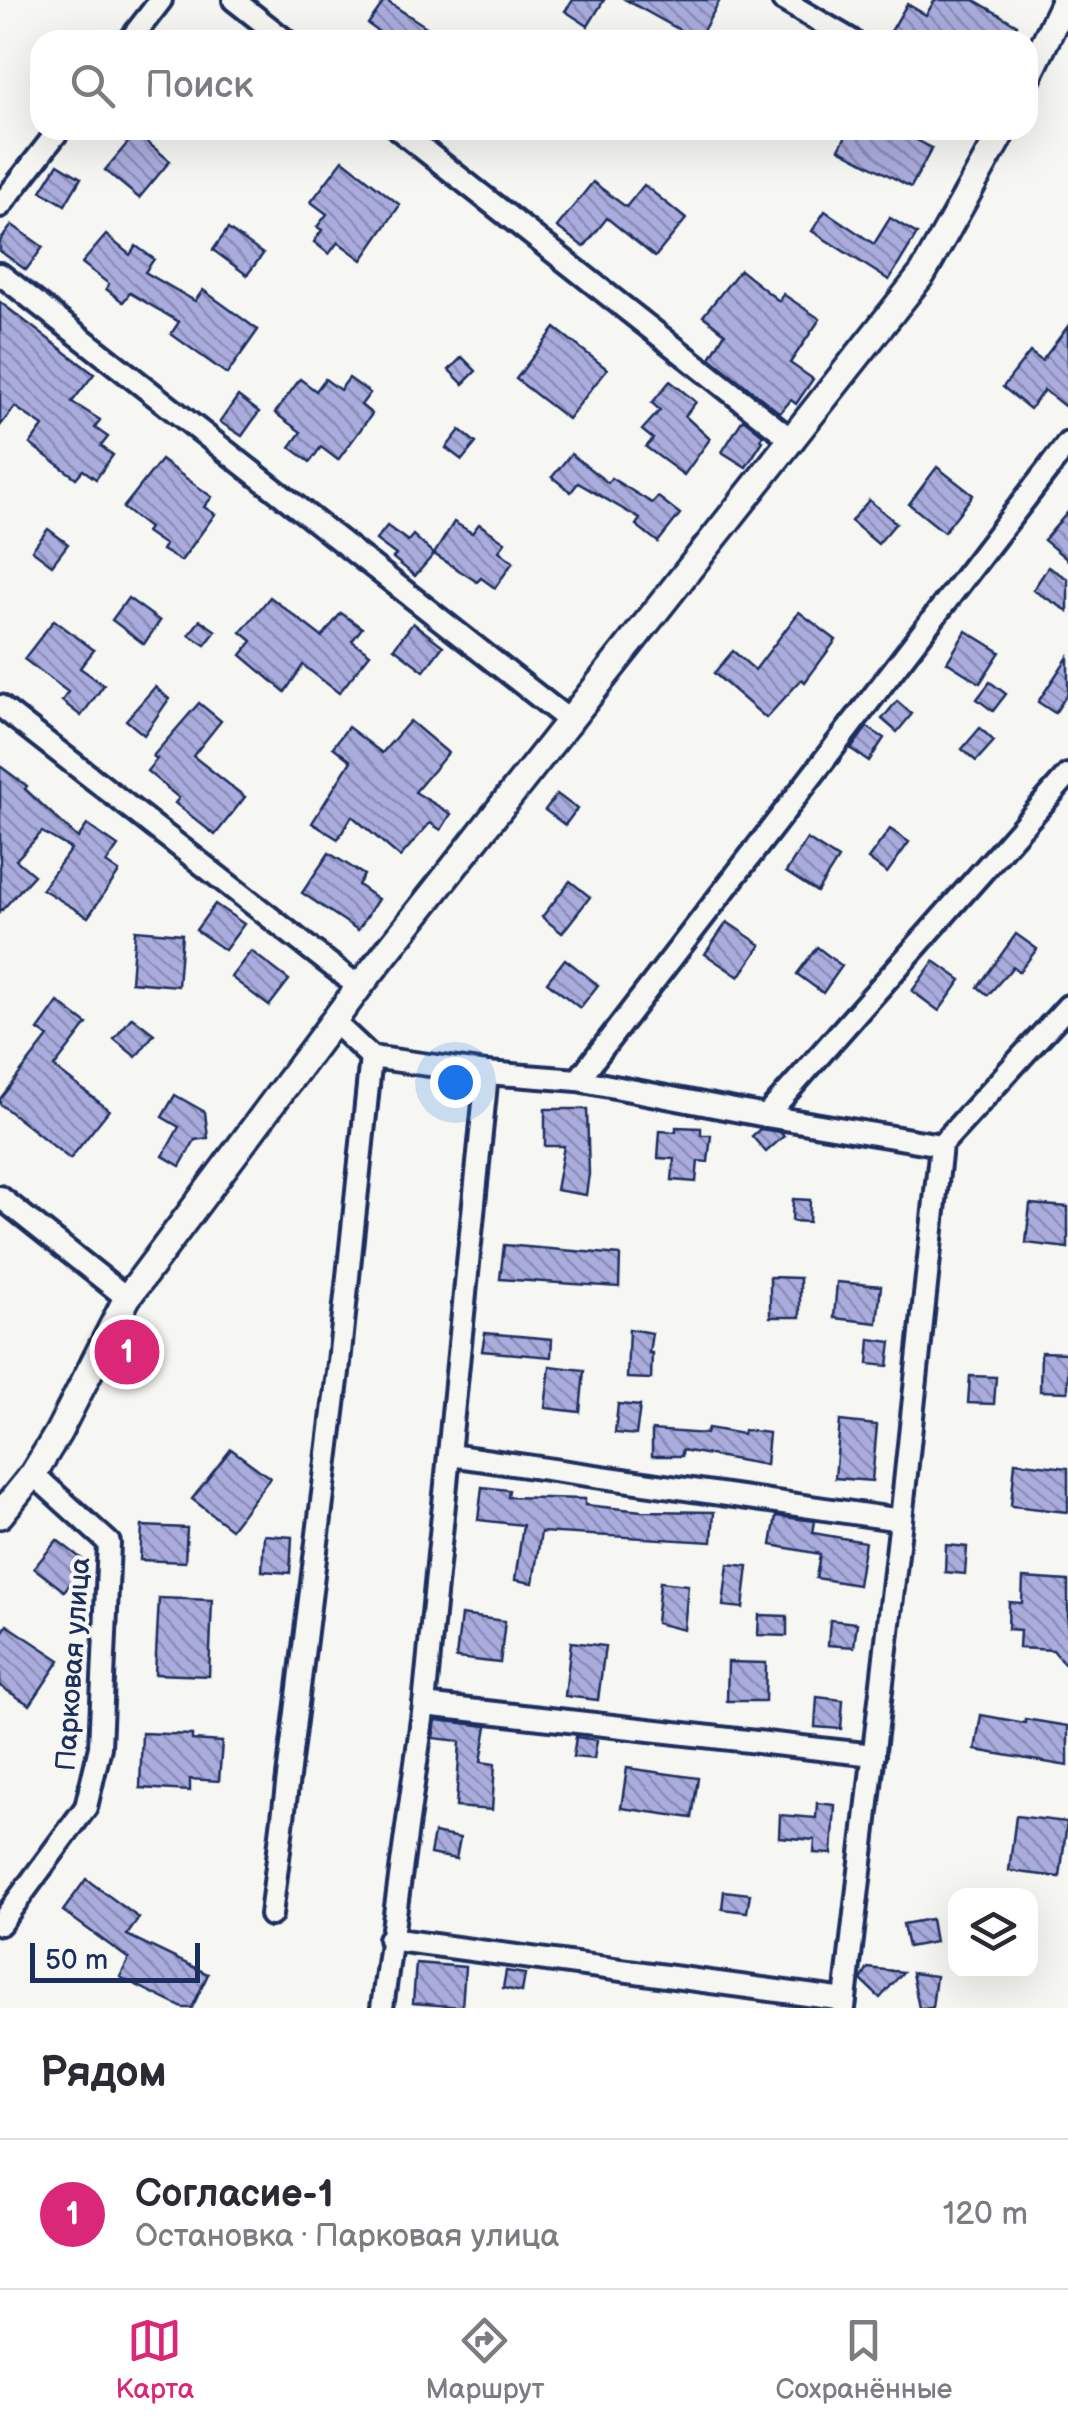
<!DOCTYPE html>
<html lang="ru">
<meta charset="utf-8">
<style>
body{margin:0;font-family:"Balsamiq Sans",sans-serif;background:#f7f7f7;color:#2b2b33}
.controls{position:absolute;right:30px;bottom:30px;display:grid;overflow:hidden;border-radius:20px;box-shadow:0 10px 40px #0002}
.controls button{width:90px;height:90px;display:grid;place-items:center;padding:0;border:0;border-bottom:2px solid #e1e1e2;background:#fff;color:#2b2b33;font:50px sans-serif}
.scale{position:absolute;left:30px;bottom:25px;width:170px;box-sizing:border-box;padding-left:10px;border:5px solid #1b2f5e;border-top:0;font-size:28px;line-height:35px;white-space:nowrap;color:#1b2f5e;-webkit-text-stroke:8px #f6f6f2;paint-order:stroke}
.you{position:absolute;left:455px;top:1082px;width:35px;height:35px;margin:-25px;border:8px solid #fff;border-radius:50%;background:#1a73e8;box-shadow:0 0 0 15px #1a73e833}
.badge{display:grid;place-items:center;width:65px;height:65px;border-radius:50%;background:#db2777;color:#fff;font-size:32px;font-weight:700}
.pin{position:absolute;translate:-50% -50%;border:5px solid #fff;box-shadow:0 2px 10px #0006}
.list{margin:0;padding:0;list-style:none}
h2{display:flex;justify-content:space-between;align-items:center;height:130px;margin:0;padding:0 40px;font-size:42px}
h2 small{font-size:32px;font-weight:400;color:#7c7c81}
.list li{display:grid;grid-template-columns:65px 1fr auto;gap:30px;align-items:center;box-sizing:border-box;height:150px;padding:0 40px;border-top:2px solid #e1e1e2}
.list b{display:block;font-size:38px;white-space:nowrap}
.list p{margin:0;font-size:32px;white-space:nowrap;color:#7c7c81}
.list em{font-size:32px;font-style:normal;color:#7c7c81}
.icon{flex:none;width:55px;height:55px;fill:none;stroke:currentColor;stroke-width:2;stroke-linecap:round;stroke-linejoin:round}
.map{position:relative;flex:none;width:1068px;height:2008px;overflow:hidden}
.search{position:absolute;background:#fff;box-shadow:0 10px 40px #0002;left:30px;right:30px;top:30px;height:110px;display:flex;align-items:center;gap:25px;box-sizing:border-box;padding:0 35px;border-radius:30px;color:#7c7c81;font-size:38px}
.sheet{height:280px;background:#fff}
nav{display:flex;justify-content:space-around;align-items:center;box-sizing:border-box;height:140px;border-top:2px solid #e1e1e2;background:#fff;font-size:28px;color:#7c7c81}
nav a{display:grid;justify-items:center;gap:5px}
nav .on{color:#db2777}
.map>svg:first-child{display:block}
.building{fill:url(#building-back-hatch);stroke:#1b2f5e;stroke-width:2.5}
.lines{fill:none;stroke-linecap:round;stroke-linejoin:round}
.minor-casing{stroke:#1b2f5e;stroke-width:28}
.tertiary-casing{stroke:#1b2f5e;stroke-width:32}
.minor{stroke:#f6f6f2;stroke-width:20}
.tertiary{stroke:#f6f6f2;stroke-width:25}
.labels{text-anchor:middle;stroke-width:8;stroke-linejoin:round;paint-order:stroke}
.street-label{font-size:28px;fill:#1b2f5e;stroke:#f6f6f2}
</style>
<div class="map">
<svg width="1068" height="2008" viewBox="0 0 1068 2008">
<defs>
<pattern id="building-back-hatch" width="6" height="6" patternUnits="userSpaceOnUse" patternTransform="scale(2.5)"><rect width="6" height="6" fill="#aaacdd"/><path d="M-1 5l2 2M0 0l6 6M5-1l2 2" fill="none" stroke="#8a8cb6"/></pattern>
</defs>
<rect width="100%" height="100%" fill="#f6f6f2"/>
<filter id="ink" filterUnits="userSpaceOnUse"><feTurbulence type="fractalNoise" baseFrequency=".01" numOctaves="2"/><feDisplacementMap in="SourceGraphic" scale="20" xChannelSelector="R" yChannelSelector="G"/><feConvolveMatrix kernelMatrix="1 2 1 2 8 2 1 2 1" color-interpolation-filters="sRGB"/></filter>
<g filter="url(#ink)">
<g class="building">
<path d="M385,0L428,28L419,40H390L368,24Z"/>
<path d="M573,0H604L588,26L565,11Z"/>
<path d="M626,0H720L698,40Z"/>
<path d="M935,0H974L1017,25L1008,40H886L907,4L926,15Z"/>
<path d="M849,130H918L913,138L932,148L911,187L839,149Z"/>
<path d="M136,133L170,161L139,198L105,170Z"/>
<path d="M343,160L400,205L362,260L338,242L329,254L314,242L322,230L317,227L327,214L311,202Z"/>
<path d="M58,164L81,178L65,205L41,191Z"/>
<path d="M593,182L626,207L644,185L686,219L655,257L607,218L584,247L557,227Z"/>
<path d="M825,211L874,244L890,218L917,234L889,280L812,231Z"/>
<path d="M12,225L43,247L26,270L0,251V241Z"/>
<path d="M228,229L263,254L247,275L213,250Z"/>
<path d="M106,235L130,255L136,246L154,259L145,272L195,301L203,290L258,330L227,374L171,334L179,322L130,293L123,302L106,289L109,284L82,263Z"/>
<path d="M740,270L779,301L783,294L820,319L790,363L813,379L796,404L791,400L780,413L710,358L725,333L703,316Z"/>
<path d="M0,302L94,374L72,402L100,420L95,428L108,437L101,446L113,455L96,479L83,470L76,478L30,444L43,426L15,407L0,426Z"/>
<path d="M1068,326V409L1044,390L1030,409L1003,387L1030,352L1042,361Z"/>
<path d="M555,328L607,369L568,419L516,379Z"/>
<path d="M462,357L476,371L463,384L449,370Z"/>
<path d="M349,378L370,393L361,405L372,414L338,460L321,447L310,462L290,447L301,432L275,413L300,379L316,391L325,379L340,390Z"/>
<path d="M670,381L696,402L685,416L710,439L684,475L646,447L653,439L642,430L660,410L652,403Z"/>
<path d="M238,396L259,412L242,436L220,422Z"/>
<path d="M743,419L763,435L760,439L763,441L746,467L722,452Z"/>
<path d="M460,430L476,443L462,460L446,448Z"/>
<path d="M571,454L608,483L611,478L652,503L658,497L680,514L658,542L636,525L640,519L578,483L571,492L552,477Z"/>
<path d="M161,460L212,497L204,507L215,514L181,561L162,550L165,545L146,532L149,528L123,508Z"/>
<path d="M937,467L973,495L944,532L909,504Z"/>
<path d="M869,500L896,523L878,544L851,521Z"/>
<path d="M1068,512V560L1044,540Z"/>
<path d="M454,522L472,533L479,524L505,542L499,551L513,562L495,588L481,578L477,582L434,554Z"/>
<path d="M387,526L408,541L413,535L434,554L415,576L393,558L396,555L376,540Z"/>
<path d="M48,529L68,544L52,565L32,550Z"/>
<path d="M1048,567L1068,579V611L1033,590Z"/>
<path d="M270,597L322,637L341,613L362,628L352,641L370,654L339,693L303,665L285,692L241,655L252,641L241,632Z"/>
<path d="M128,598L160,621L144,644L112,620Z"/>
<path d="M799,612L836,640L805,682L802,679L766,718L714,673L733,651L755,670Z"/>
<path d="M54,620L94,650L80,668L104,685L81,716L62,701L68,692L24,659Z"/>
<path d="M200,620L216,631L205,645L189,635Z"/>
<path d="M413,623L443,646L424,671L394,648Z"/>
<path d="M966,631L1000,652L980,683L947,662Z"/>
<path d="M1068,657V693L1055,713L1038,702Z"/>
<path d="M990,682L1006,694L993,711L977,699Z"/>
<path d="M155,687L169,699L144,735L126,720Z"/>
<path d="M897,701L912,714L897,732L882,719Z"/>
<path d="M199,703L221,721L193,756L245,797L215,835L175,803L179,798L147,771L157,759L153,756Z"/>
<path d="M410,721L448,753L415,792L451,814L441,830L430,823L400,857L352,816L338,839L312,823L351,761L333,747L348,727L382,753Z"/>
<path d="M867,727L884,738L869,761L851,749Z"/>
<path d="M980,728L994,741L976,761L962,749Z"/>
<path d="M0,766L27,786L25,789L78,838L87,825L118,846L106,863L119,872L88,917L42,889L71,849L42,832L16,860L34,875L0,912Z"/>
<path d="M557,794L577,809L565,825L545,810Z"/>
<path d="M890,829L909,842L887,873L868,859Z"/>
<path d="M807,839L838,859L817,892L786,872Z"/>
<path d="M329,853L364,875L358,885L378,899L358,930L302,893Z"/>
<path d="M570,881L590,897L562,933L542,917Z"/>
<path d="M215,904L244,924L225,950L196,930Z"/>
<path d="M727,922L761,945L739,977L705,954Z"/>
<path d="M135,930L182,934L178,986L131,982Z"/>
<path d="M1016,934L1037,949L1019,972L1013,967L988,995L978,987Z"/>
<path d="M817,947L842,966L823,993L797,974Z"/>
<path d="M251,951L289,980L269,1006L231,977Z"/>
<path d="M565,959L598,985L580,1008L547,982Z"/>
<path d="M934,961L961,980L939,1011L912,991Z"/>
<path d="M58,1002L87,1024L54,1067L109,1110L70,1159L0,1104V1099L48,1037L38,1030Z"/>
<path d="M132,1017L154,1034L136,1057L114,1039Z"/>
<path d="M175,1095L205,1112L208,1138L195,1140L180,1166L163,1156L179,1127L162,1117Z"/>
<path d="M545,1109H587L589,1174L586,1195L556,1190L564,1146H545Z"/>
<path d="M676,1127L701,1128V1135H711L708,1162L698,1161L696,1182L672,1180L674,1159L658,1158L660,1131L676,1132Z"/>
<path d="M760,1129L780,1132L784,1136L766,1152L752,1136Z"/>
<path d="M793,1199L810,1200L809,1222L792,1221Z"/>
<path d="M1030,1204L1068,1207V1248L1026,1243Z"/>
<path d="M504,1245L620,1255L619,1287L500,1279Z"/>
<path d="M770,1277L800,1278V1317H770Z"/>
<path d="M837,1282L881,1286L877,1323L834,1318Z"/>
<path d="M629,1329L652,1333L649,1353H652L651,1379L627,1378Z"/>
<path d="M485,1333L552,1339L551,1357L482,1351Z"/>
<path d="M870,1339L891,1342L888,1366L868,1364Z"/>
<path d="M1041,1352L1068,1353V1392L1040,1391Z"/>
<path d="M550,1366L584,1370L580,1412L545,1408Z"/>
<path d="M970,1376L996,1377L994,1404L968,1403Z"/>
<path d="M618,1404L640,1406L636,1435L615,1433Z"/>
<path d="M840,1421L877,1425L872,1481L835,1478Z"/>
<path d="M708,1428L743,1434L744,1430L769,1433L766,1465L682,1450V1456H652V1430L706,1434Z"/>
<path d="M231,1449L270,1478L231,1529L192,1499Z"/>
<path d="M1015,1462L1068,1468V1512L1011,1506Z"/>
<path d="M482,1487L509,1490L508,1497L585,1499V1505L642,1511L714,1512L712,1542L541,1532L533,1583L515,1580L523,1525L478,1520Z"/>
<path d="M776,1516L815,1521L813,1533L865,1542L858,1585L816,1578L820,1554L771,1545Z"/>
<path d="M142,1526L187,1528L185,1562L140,1560Z"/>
<path d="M264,1535L292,1537L290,1573L262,1571Z"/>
<path d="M57,1540L87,1563L64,1591L34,1568Z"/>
<path d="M946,1545L967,1547L965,1574L945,1572Z"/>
<path d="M728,1564L748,1566L743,1608L723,1606Z"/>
<path d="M1023,1578L1068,1581V1668L1053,1650L1019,1648L1020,1630L1008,1629L1009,1602L1022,1603Z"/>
<path d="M660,1582L688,1585L684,1630L656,1623Z"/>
<path d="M159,1598L212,1600L209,1676L155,1674Z"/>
<path d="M461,1615L505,1621L500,1663L456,1658Z"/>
<path d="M759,1615L787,1616V1636L758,1635Z"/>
<path d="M830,1620L857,1623L854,1647L828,1645Z"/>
<path d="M7,1625L60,1660L30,1705L0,1686V1636Z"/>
<path d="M571,1642L605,1646L598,1700L565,1696Z"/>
<path d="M728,1662L766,1663L765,1701H727Z"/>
<path d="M817,1697L843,1700L841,1729L815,1727Z"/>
<path d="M981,1715L1025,1723V1719L1068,1726V1766L975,1750Z"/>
<path d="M436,1720L487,1726L481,1762L495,1764L492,1810L456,1807L460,1741L433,1738Z"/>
<path d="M142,1733L192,1735V1740L222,1742L219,1781L190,1779V1791L140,1788Z"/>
<path d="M576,1737L597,1740L594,1759L573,1757Z"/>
<path d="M627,1768L698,1778L692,1818L621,1808Z"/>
<path d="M817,1803L835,1805L832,1854L814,1853L815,1840L779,1837L780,1815L816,1818Z"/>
<path d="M1016,1816L1067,1822L1060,1877L1009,1871Z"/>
<path d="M434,1833L460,1838L456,1859L430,1854Z"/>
<path d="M86,1879L139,1918L127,1935L208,1974L192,2008H183L120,1977L129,1959L63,1911Z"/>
<path d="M724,1891L750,1894L747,1912L722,1909Z"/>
<path d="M931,1919L935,1942L908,1947L903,1924Z"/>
<path d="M416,1963L465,1967L462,2007L413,2003Z"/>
<path d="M868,1968L903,1972L880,1998L861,1980Z"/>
<path d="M506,1971L525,1974L522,1992L503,1988Z"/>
<path d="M912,1973L936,1976L932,2008H919Z"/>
</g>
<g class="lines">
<g class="minor-casing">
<g id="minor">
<path d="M234,0L285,40"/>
<path d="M783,0L851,40"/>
<path d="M130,40L161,0"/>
<path d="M399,130L793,441"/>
<path d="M0,206L59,130"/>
<path d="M0,274L571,722"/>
<path d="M0,706L359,987"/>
<path d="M334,1022L371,1057L487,1073L578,1080L766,1116L941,1145"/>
<path d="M578,1080L1068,443"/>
<path d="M766,1116L1068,775"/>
<path d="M0,1197L127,1298"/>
<path d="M450,1455L901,1520"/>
<path d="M424,1705L874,1755"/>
<path d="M271,1915L338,1372L371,1057"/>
<path d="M0,1924L86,1807L100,1747L109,1543L33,1474"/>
<path d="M389,1939L845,2000"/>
<path d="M382,2008L424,1705L487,1073"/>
<path d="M844,2008L901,1520L941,1145L1068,1006"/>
</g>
</g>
<g class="tertiary-casing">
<g id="tertiary">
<path d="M1028,77L1065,0"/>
<path d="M0,1515L33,1474L58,1433L127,1298L359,987L923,273L1003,130"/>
</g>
</g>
<use href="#minor" class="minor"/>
<use href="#tertiary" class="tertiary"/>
</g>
</g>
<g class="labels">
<g class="street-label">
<text transform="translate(72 1664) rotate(-86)" y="10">Парковая улица</text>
</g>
</g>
</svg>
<div class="controls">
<button><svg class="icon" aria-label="layers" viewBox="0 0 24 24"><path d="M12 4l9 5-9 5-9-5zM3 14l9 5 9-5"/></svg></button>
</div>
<div class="scale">50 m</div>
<div class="you"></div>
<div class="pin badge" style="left:127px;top:1352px">1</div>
<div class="search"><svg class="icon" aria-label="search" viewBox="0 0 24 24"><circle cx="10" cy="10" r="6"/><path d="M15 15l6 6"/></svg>Поиск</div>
</div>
<section class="sheet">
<h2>Рядом<small></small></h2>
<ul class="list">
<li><span class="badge">1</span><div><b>Согласие-1</b><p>Остановка · Парковая улица</p></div><em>120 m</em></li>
</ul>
</section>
<nav>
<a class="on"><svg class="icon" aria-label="map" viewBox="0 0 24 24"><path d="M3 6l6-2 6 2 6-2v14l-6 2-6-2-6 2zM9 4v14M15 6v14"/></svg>Карта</a>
<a><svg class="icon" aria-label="directions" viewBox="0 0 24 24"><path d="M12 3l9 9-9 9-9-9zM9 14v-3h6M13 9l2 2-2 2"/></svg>Маршрут</a>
<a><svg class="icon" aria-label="saved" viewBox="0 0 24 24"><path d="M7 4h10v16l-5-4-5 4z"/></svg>Сохранённые</a>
</nav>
